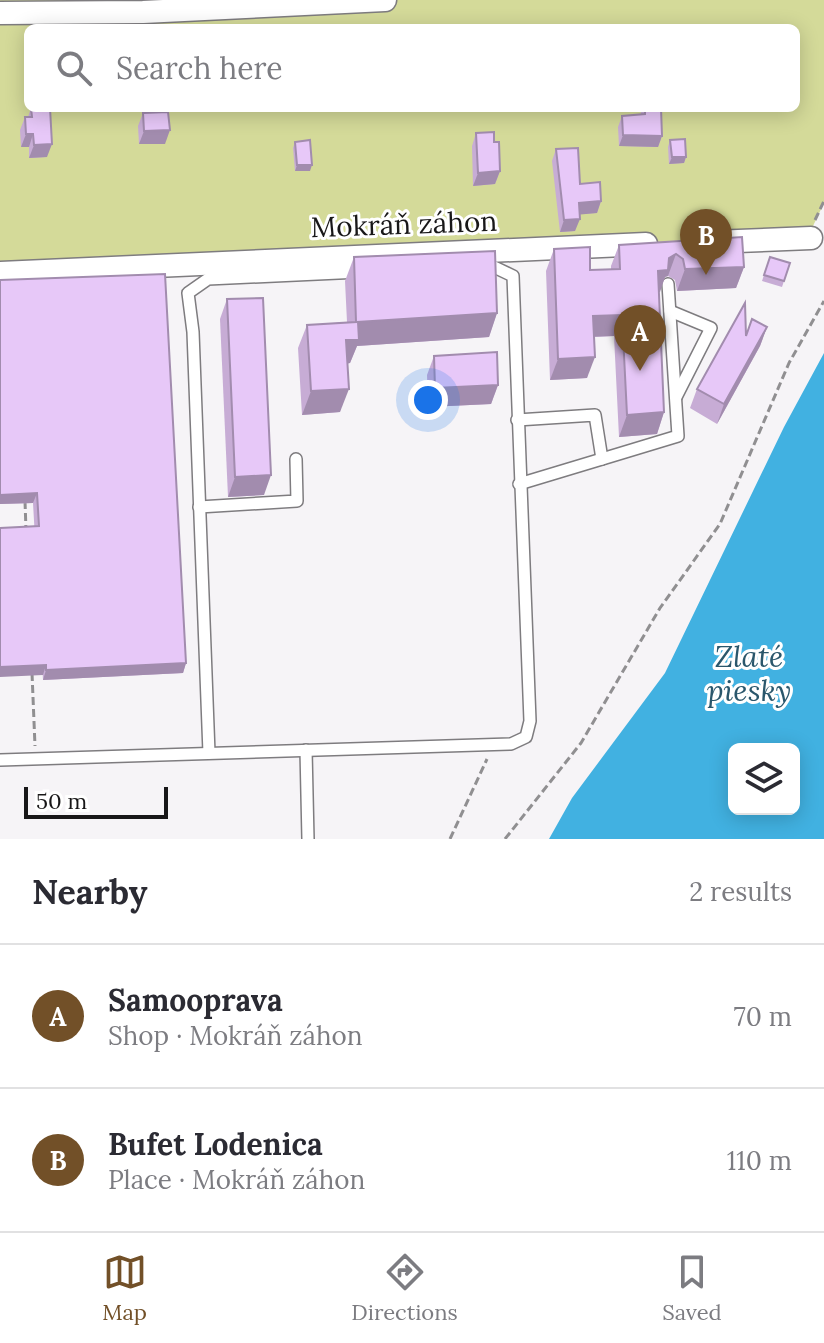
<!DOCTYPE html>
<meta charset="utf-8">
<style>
body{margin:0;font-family:Lora,serif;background:#f7f7f7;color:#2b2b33}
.controls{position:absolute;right:24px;bottom:24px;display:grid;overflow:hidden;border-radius:12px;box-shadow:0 4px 20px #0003}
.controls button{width:72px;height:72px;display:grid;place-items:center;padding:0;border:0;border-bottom:2px solid #e1e1e2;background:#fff;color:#2b2b33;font:40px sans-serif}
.scale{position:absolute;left:24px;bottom:20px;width:144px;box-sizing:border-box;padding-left:8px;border:4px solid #181718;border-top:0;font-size:22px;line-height:28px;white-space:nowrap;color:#181718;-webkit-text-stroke:6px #fff;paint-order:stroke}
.you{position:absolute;left:428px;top:400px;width:28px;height:28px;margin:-20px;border:6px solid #fff;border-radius:50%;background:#1a73e8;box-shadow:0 0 0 12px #1a73e833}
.badge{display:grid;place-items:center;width:52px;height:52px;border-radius:50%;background:#725028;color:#fff;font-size:26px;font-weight:700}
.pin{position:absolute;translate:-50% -66px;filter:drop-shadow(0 2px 4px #0008)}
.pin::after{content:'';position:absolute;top:42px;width:28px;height:24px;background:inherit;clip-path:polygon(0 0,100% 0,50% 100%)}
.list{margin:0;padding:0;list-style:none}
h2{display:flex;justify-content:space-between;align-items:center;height:104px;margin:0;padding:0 32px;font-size:34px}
h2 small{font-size:26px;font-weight:400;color:#7c7c81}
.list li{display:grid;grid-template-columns:52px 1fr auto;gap:24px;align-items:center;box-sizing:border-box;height:144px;padding:0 32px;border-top:2px solid #e1e1e2}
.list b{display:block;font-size:30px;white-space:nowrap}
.list p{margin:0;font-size:26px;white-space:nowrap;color:#7c7c81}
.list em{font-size:26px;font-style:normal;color:#7c7c81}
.icon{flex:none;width:44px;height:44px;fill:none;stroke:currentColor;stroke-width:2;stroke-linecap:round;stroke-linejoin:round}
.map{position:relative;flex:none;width:824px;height:839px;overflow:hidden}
.search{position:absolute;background:#fff;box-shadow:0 4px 20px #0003;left:24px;right:24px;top:24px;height:88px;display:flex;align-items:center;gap:20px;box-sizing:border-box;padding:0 28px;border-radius:12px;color:#7c7c81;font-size:30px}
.sheet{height:392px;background:#fff}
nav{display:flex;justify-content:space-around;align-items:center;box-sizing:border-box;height:112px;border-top:2px solid #e1e1e2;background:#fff;font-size:22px;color:#7c7c81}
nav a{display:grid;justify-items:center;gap:4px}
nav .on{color:#725028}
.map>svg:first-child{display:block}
.green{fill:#d4da99;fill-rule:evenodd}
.water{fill:#41b1e1;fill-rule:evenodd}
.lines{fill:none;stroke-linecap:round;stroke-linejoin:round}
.lane-casing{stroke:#7e7c7f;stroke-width:14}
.street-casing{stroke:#7e7c7f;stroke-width:25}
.path{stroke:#908f91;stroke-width:3;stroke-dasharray:8 4;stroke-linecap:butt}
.lane{stroke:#fff;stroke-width:11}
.street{stroke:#fff;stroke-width:22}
.wall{fill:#c7acd5}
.shaded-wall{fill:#a28cae}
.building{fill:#e7c8f8;stroke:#a28cae;stroke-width:2}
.labels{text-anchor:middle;stroke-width:6;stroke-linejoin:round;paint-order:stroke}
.street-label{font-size:28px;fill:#181718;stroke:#fff}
.water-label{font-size:30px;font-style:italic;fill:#2a576c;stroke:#fff}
</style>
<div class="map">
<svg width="824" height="839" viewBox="0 0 824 839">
<rect width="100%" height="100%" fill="#f6f4f7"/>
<path class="green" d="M0,0H824V203L813,226L768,246L0,282ZM28,28H796V108H28Z"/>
<path class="water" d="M824,353V839H549L572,798L665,673L784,427ZM734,749H794V809H734Z"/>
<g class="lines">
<g class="lane-casing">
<g id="lane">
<path d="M670,311L711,328L676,397"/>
<path d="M517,420L595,415L602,459L678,436L668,284"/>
<path d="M519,484L602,459"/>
<path d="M199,507L297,501L296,459"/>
<path d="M306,750L308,839"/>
<path d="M209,753L193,332L188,293L208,279L360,272"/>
<path d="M0,760L511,744L526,737L530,721L513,276L492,266L481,267"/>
</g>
</g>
<g class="street-casing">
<g id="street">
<path d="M0,13L143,12L385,0"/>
<path d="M712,242L811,238"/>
<path d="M0,273L646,244"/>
</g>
</g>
<g class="path">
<path d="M815,220L824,201"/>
<path d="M25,501L26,530"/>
<path d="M32,673L35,746"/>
<path d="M450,839L487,759"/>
<path d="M505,839L581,743L660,608L720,524L789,363L824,301"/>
</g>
<use href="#lane" class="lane"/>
<use href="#street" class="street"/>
</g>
<g class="wall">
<path d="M31,108L47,157L29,158V147H21L20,130L25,117H28Z"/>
<path d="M640,108H661L662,136L658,147L619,146L618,127L622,116L641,114Z"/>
<path d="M143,113L165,144H139L138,126Z"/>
<path d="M476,133L494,142L500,171L495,184L473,186L472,146Z"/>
<path d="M670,140L686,157L684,163L669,164L668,147Z"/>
<path d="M295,142L310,171H295L293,148Z"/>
<path d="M556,149L580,184L601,201L597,213L579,214L575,231L560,232L552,161Z"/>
<path d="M742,237L744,267L736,288L677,291L675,280L668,276L665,277L659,292L664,412L657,434L619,437L614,336L594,337L587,378L550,380L546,271L554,249L590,270H611V266L619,245Z"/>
<path d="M354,257L497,313L489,337L357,346L350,363L347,364L340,412L302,415L298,348L307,325L347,322L345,281Z"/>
<path d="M770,257L790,263L782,287L762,281Z"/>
<path d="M0,280L186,663L183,673L43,680L33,503L0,504Z"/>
<path d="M227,299L264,495L228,497L220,319Z"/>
<path d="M752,319L767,327L760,346L717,424L690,408L697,389L746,334Z"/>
<path d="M434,356L498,385L491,404L428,407L427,375Z"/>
</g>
<g class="shaded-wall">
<path d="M170,130L165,144H139L144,131Z"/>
<path d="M26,134H33L29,147H21Z"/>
<path d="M623,135L662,136L658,147L619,146Z"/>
<path d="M52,144L47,157L29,158L34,145Z"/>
<path d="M672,157H686L684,163L669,164Z"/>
<path d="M297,165H312L310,171H295Z"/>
<path d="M500,171L495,184L473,186L478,173Z"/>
<path d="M601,201L597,213L575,215L579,203Z"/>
<path d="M580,219L575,231L560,232L564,220Z"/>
<path d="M676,254L668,276L665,277L660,292H650L658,271L669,258Z"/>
<path d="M744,267L736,288L677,291L685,269Z"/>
<path d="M497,313L489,337L357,346L350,363L338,364L346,340L358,322Z"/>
<path d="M622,315L614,336L585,337L593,316Z"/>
<path d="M767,327L760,346L717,424L724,404Z"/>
<path d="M595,357L587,378L550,380L558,359Z"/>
<path d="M498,385L491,404L428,407L435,388Z"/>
<path d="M349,389L340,412L302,415L311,391Z"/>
<path d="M664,412L657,434L619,437L627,415Z"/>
<path d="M271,475L264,495L228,497L235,477Z"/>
<path d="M37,493L33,503L0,504V495Z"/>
<path d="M186,663L183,673L43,680L46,670Z"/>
<path d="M46,665L43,675L0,677V667Z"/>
</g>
<g class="building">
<path d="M610,26V28H595V27Z"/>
<path d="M31,108H50L52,144L34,145L33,134H26L25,117H32Z"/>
<path d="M645,108H661L662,136L623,135L622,116L645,114Z"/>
<path d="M168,112L170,130L144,131L143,113Z"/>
<path d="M494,132V142H499L500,171L478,173L476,133Z"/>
<path d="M685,139L686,157H672L670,140Z"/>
<path d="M310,140L312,165H297L295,142Z"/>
<path d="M578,148L580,184L600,182L601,201L579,203L580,219L564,220L556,149Z"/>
<path d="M742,237L744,267L685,269L683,259L676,254L669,258L668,270L658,271L664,412L627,415L622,315L593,316L595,357L558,359L554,249L590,247V270L620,269L619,245Z"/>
<path d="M495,251L497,313L358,322L359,340H346L349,389L311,391L307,325L356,322L354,257Z"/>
<path d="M770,257L790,263L784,281L764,275Z"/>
<path d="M165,274L186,663L46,670V665L0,667V528L39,526L37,493L0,495V280Z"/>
<path d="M263,298L271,475L235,477L227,299Z"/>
<path d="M745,303L746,336L752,319L767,327L724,404L697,389Z"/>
<path d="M497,352L498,385L435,388L434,356Z"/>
</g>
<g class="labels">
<g class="street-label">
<text transform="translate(404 224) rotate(-2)" y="10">Mokráň záhon</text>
</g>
<g class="water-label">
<text x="749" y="667">Zlaté<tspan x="749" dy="34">piesky</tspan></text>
</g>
</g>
</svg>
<div class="controls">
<button><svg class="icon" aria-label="layers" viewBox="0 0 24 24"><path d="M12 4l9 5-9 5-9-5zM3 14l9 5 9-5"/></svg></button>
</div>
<div class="scale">50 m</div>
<div class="you"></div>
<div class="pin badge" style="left:640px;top:371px">A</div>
<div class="pin badge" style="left:706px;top:275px">B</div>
<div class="search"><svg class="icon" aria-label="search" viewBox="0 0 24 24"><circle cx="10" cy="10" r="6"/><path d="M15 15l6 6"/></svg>Search here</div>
</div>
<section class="sheet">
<h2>Nearby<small>2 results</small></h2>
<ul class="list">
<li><span class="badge">A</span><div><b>Samooprava</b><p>Shop · Mokráň záhon</p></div><em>70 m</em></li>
<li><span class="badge">B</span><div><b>Bufet Lodenica</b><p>Place · Mokráň záhon</p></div><em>110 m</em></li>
</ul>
</section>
<nav>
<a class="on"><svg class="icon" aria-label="map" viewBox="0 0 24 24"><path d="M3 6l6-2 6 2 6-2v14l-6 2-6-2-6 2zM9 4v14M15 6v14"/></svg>Map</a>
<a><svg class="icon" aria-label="directions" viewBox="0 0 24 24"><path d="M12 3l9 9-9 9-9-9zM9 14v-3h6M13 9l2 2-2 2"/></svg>Directions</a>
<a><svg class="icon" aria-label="saved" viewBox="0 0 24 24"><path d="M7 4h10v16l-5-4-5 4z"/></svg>Saved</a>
</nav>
